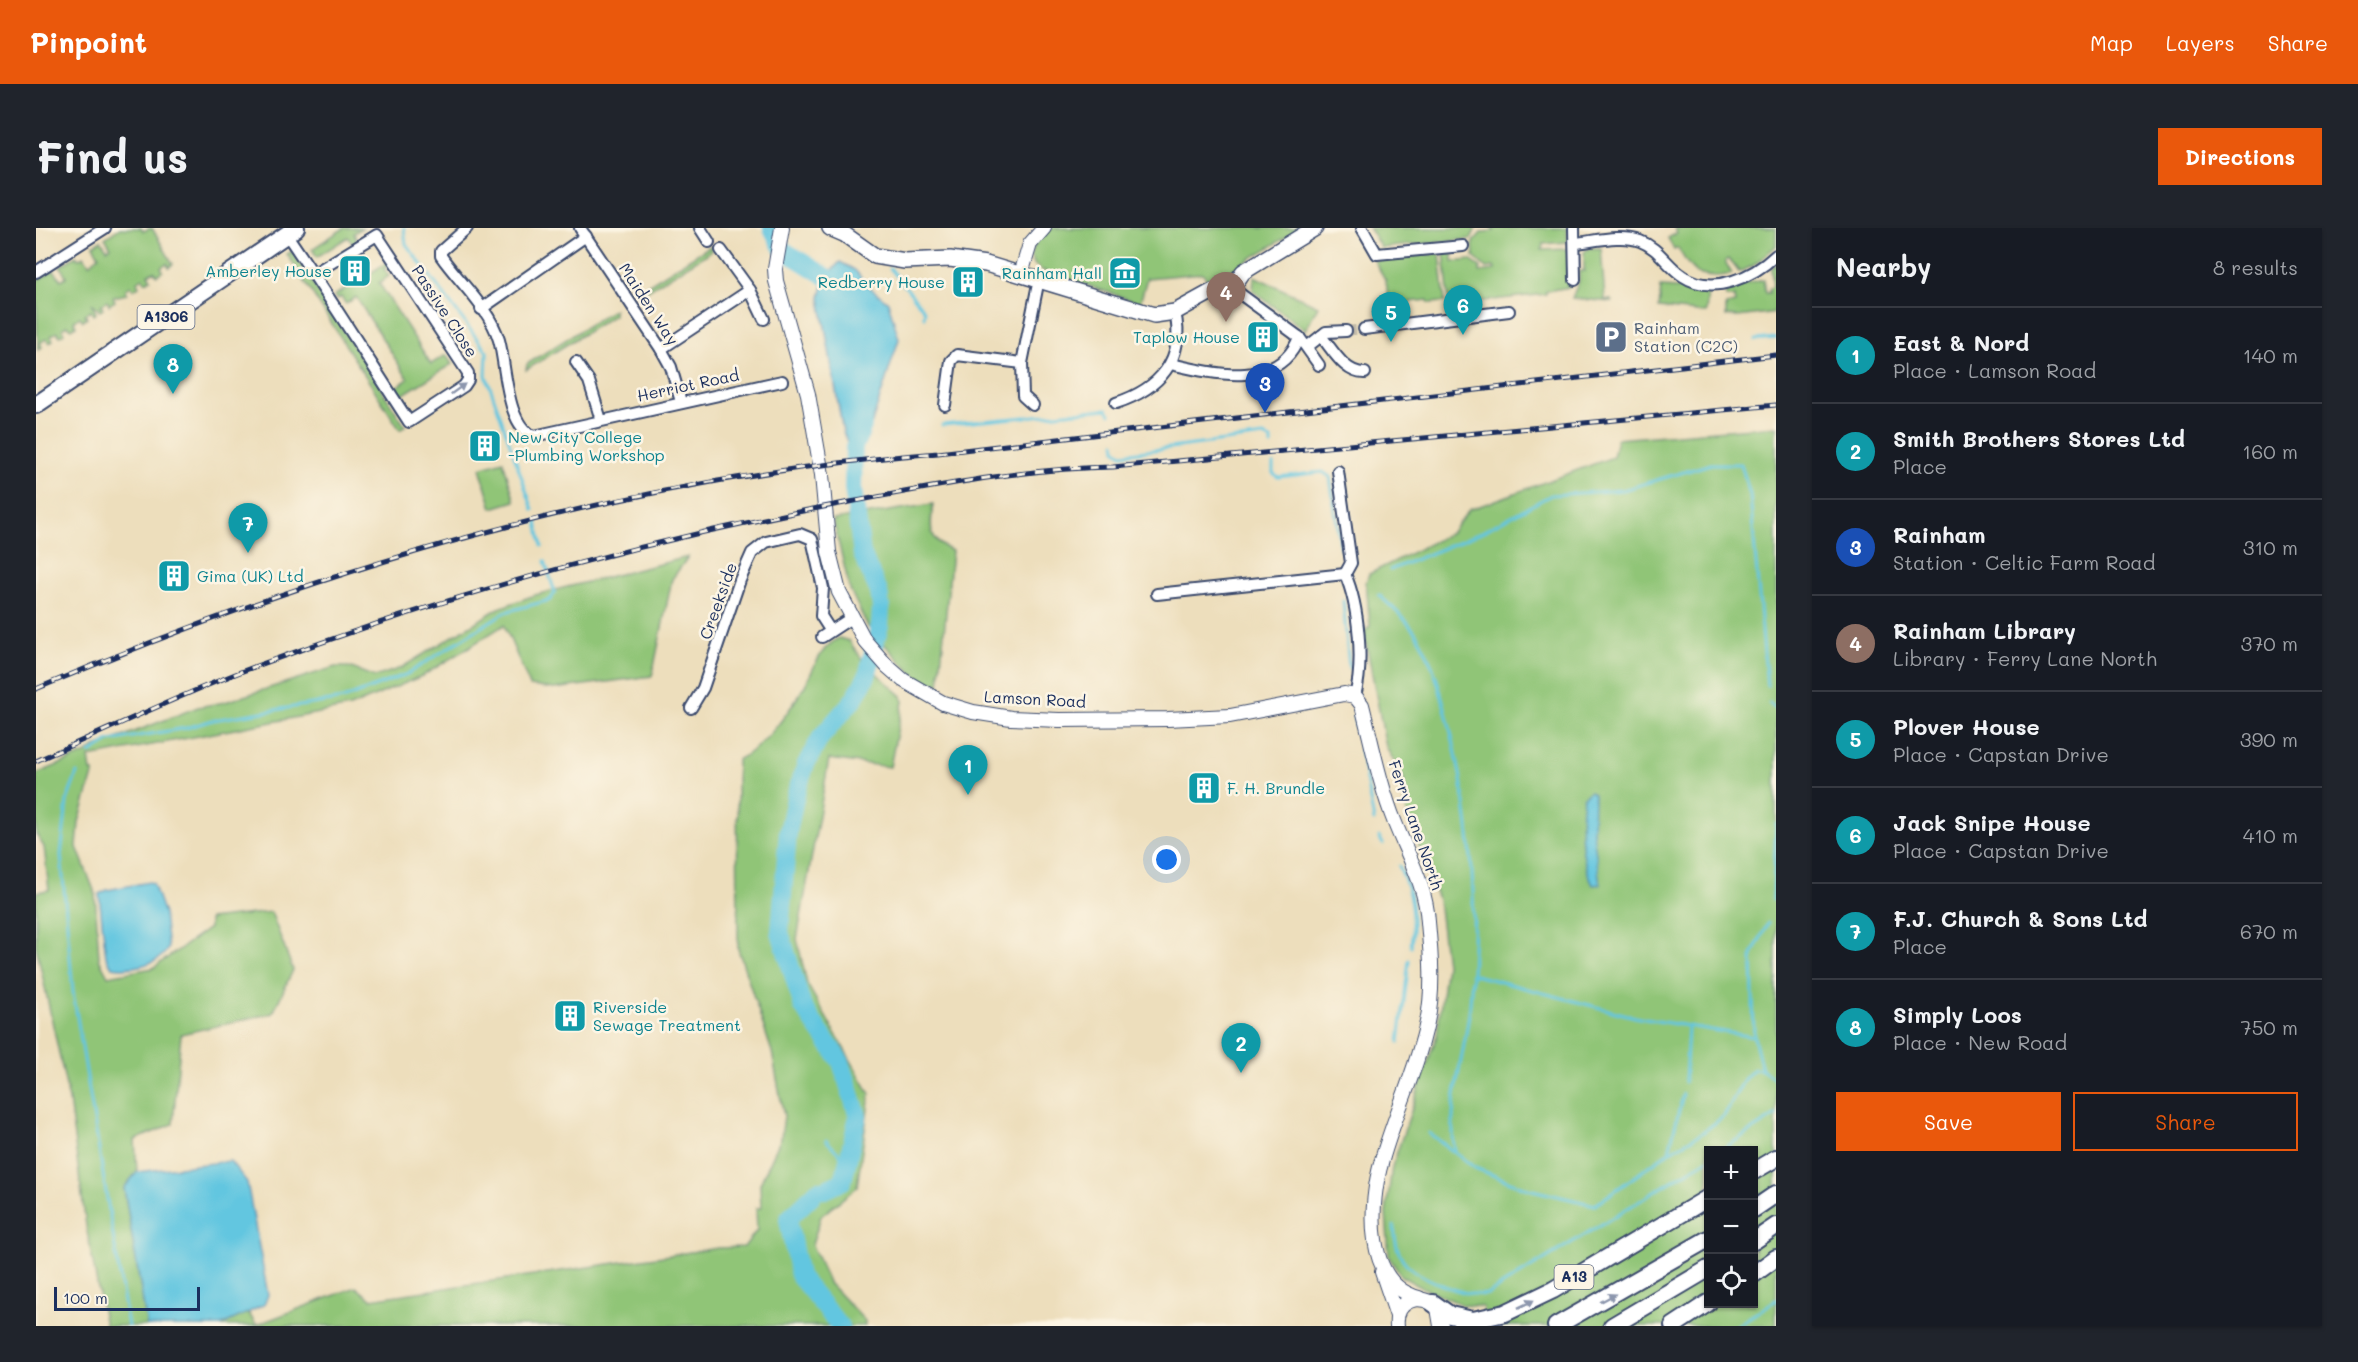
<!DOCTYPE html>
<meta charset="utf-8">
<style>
body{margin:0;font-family:Mali,sans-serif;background:#20242c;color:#f1f3f6}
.controls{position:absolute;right:18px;bottom:18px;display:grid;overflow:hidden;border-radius:0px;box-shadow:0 2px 4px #0004}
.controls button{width:54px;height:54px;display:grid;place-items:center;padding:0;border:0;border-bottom:2px solid #363941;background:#171b24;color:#f1f3f6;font:30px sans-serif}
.scale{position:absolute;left:18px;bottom:15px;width:146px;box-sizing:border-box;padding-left:6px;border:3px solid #1b2f5e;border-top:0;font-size:16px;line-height:21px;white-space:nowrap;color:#1b2f5e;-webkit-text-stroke:4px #fcf5e5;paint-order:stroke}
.you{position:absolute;left:1131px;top:632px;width:21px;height:21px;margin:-15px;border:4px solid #fff;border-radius:50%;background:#1a73e8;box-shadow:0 0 0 9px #1a73e833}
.badge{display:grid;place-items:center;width:39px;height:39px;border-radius:50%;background:#ea580c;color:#fff;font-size:20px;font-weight:700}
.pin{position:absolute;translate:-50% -50px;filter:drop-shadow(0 2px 3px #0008)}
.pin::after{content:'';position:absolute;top:32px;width:21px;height:18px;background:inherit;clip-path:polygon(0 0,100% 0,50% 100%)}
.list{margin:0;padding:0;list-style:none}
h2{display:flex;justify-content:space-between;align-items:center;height:78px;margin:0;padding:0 24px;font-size:26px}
h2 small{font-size:20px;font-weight:400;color:#9ea1a6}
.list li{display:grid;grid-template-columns:39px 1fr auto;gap:18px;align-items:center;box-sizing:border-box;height:96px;padding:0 24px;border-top:2px solid #363941}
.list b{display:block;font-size:22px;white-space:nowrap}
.list p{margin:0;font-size:20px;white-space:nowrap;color:#9ea1a6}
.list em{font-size:20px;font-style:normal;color:#9ea1a6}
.actions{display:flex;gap:12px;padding:18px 24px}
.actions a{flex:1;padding:14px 0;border:2px solid #ea580c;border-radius:0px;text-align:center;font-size:21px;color:#ea580c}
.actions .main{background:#ea580c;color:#fff}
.icon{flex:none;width:33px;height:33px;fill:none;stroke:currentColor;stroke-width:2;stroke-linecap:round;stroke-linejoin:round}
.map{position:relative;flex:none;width:1740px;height:1098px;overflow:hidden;border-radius:0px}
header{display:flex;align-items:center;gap:36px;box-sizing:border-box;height:84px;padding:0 30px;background:#ea580c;color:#fff}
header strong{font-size:28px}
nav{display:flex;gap:33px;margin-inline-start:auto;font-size:21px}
.intro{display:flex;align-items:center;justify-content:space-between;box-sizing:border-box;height:144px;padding:0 36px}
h1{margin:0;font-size:42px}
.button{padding:15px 27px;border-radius:0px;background:#ea580c;color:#fff;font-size:21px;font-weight:700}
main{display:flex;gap:36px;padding:0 36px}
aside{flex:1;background:#171b24;border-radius:0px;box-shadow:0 2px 4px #0004}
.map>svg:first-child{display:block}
.green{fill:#90c577;stroke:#567a6a;stroke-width:1.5;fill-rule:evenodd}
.water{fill:#62c6e0;stroke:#3e7a9f;stroke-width:1.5}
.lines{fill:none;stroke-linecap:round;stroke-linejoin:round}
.stream{stroke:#62c6e0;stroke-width:3}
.river{stroke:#62c6e0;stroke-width:18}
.minor-tunnel{stroke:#c3bba9;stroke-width:10;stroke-dasharray:10 5;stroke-linecap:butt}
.minor-casing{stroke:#3a496c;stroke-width:14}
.tertiary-casing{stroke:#3a496c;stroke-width:16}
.secondary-casing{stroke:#3a496c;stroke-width:18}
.primary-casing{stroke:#3a496c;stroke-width:20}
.trunk-casing{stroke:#3a496c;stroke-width:20}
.minor{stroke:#fff;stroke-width:10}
.tertiary{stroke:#fff;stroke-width:14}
.secondary{stroke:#fff;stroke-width:15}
.primary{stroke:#fff;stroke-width:16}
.trunk{stroke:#fff;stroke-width:16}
.rail-casing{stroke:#1b2f5e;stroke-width:5}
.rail{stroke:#fcf5e5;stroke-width:3;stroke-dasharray:9;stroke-linecap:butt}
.oneway{fill:#8d97ae}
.labels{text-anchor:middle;stroke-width:5;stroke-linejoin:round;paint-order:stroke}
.shield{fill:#fcf5e5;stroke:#5e6a86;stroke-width:1.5}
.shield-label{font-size:15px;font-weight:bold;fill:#1b2f5e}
.culture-label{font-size:16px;fill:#0d838f;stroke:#fcf5e5;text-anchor:end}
.street-label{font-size:16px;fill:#1b2f5e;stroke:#fcf5e5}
.service-label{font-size:16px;fill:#4e5e75;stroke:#fcf5e5;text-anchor:start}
</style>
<header>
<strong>Pinpoint</strong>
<nav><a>Map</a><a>Layers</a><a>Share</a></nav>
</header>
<div class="intro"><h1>Find us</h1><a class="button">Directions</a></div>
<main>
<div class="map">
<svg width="1740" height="1098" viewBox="0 0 1740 1098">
<rect width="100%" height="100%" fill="#fcf5e5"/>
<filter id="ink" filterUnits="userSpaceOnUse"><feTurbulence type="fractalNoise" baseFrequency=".0167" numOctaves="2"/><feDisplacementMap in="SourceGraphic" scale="12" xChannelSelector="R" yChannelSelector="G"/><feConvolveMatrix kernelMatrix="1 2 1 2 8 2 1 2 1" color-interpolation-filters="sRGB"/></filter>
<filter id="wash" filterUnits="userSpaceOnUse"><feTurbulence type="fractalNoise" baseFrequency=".008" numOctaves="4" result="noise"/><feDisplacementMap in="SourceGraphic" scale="24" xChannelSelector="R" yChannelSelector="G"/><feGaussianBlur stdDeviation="1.35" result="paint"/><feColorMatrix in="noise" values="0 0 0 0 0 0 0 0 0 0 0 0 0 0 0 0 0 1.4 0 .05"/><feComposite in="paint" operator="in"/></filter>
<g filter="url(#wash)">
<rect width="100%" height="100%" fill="#eddebc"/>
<g class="green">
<path d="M84,0H105L107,3L116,0L137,36L133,39L131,35L125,39L127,43L121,47L118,43L112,46L115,51L109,54L107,50L101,54L103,58L97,62L95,58L89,62L91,66L77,69L79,73L73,77L71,73L65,77L67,81L64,83L56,75L60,85L57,87L55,83L49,86L51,90L47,93L44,89L38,93L40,98L35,101L32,97L26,101L28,105L24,108L21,104L15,108L17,112L13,115L10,111L4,115L6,119L2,122L0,53L18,42L25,52L30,49L24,38L40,28L42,31L48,28L53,36L63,28L57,17L65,12L71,21L75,19L69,10Z"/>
<path d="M308,0H326L318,5L321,14L317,17L312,9L281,29L276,21Z"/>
<path d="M1016,0H1265L1173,56L1167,45L1111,50L1104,75L1005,42L998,36L995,27L1001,11Z"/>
<path d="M1333,0H1440L1435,11L1345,20Z"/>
<path d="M1456,0H1531L1532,14L1507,16L1506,22L1532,21L1534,59L1510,63V66L1431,75V70L1413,73L1408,25L1416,24L1417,34L1434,32L1444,39V44L1459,42L1458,39L1450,40L1438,29L1437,14L1446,4L1458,3Z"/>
<path d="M1638,0H1740V18L1717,38L1703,44L1693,31L1689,33L1696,46C1664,53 1657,47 1642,20L1638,22L1632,10L1641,5Z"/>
<path d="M674,18L676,21L671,26L607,65L610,58Z"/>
<path d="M1553,20H1565L1569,72H1575L1576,74L1536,70L1543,53V43H1548V24Z"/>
<path d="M256,23L369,198L364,202L251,26Z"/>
<path d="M1404,25L1409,74L1393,75L1392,72L1374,74L1375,82L1354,85L1350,53L1338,32Z"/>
<path d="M350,35L352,38L348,41L353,48L343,55L395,136L410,127L416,136L363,169L358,161L372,151L320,69L310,76L305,69L301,71L298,68Z"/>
<path d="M1740,36V84L1702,89L1690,88V77L1699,75L1698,69H1690L1689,61L1727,52L1729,65H1733V60L1737,59L1735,40Z"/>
<path d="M1218,48L1282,78L1269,102L1217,63Z"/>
<path d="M1625,59L1672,62L1670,85L1623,80Z"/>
<path d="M578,81V87L490,142L491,136Z"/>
<path d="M1740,198V1098H1448L1447,1079L1427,1077L1383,1058L1365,1048L1353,1029L1350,985L1356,939L1401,807L1410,736L1402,672L1368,575V551L1350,519L1328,404L1334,398L1330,354L1333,346L1415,305L1433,282L1577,229L1581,211ZM1672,922H1718V1076H1672Z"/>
<path d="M467,233L479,273L456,280L444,240Z"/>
<path d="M897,276C894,300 891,311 916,323L903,457L886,452L873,442L832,399L814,362L797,292Z"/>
<path d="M652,329L636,351L616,448L518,461L494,458L468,397L388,447L314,479L53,529L55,543H58L43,594L41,619L59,665L63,731L72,748L117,740L173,700V691L235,684L257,742L237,785L145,806L137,896L99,912L101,944L88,960L111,1098H69L50,998L33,872L0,718V664L13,662L8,619L0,606V546L51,525L57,520L162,479L189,474L299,439H313L339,449L365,440L463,380L499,367Z"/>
<path d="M803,410L813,413L828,434L866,468L867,474L854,539L793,531L761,711L771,756L834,866L821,959L785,988L776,1017L792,1054L829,1093V1098H184L212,1084L220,1097L320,1059L335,1071L682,1020L708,1019L721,1002L720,980H725L724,956L745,910L748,888L736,824L702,721L701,532C729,519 752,485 768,459C779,440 782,421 803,410Z"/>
</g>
<g class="water">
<path d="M804,34L819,42L832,58L852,74L863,111L831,210L814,221L807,204L784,70L789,49Z"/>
<path d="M1554,563L1558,566L1557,605L1564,656L1557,657C1544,632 1544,596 1547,569Z"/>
<path d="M113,654L117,655L128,686L132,720C124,737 93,742 76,739L70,729L63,666L71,662Z"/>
<path d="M194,933L211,954L232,1067L228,1077L184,1098H111L88,960L101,944Z"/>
</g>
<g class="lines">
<g class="stream">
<path d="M368,0L370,16L451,124L450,147L497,282"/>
<path d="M854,40L889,83L888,89"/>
<path d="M1720,112L1740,110"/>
<path d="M906,197L1071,181L1074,186"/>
<path d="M1079,214L1080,222L1086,226L1228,208L1235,212V217"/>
<path d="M1237,236V245L1242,249L1287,244L1294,249L1305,321"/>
<path d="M501,294L506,318"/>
<path d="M1354,342L1442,306L1515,267L1587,262L1675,236H1705L1714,267L1731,458"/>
<path d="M1343,367C1359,382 1375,395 1385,414C1399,439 1406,469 1413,496C1437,591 1442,679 1434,776C1430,826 1410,874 1419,924"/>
<path d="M1307,373L1313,440"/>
<path d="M1733,475L1740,481"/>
<path d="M1318,488L1338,593"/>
<path d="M54,525L73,513L150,500L177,492L307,471L371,446L469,384L514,372L519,365L509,333"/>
<path d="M41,545L31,573L25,627L37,764L92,1098"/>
<path d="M1343,609L1347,616"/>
<path d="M1363,638C1376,664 1378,690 1375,719"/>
<path d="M1737,672L1740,596"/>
<path d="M1435,746L1603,790L1718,809"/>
<path d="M1363,814L1373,732"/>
<path d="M1726,842L1718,809L1716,727L1732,695"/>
<path d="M1649,854L1652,800"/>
<path d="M1393,905L1439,940L1492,961L1559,977L1633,924L1666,905L1688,888L1709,850L1718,841L1726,842L1740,852"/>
<path d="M790,912L811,934"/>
<path d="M1685,922L1740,887"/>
<path d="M1633,923L1647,866"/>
<path d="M1358,998C1359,1010 1360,1023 1368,1033C1380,1050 1432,1070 1452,1066L1672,931"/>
<path d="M1700,1098L1740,1072"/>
</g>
<g class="river">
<path d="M736,0L747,22L794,51L803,66"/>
<path d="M804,1098L763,1048L752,991L782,962H788L807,953L822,888L805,834L767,779L744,704L752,604L760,566L770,536L785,509L818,471L831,448L844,397L845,379L843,364L826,326L817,260L818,219L827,198"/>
</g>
</g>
</g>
<g filter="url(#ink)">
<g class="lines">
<path class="minor-tunnel" d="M1310,103L1328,101"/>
<g class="minor-casing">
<g id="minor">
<path d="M431,0L405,23V28C423,54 454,81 463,112C470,136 470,199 498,208L746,153"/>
<path d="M544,0L625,121L635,139L645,174"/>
<path d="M664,0L673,14"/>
<path d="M1326,0L1341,26L1427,18"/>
<path d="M1538,0L1539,52"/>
<path d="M251,7C293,68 332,131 373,194L428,158L432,152V145L341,7L277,46"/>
<path d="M1540,15C1559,13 1586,6 1604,13C1623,20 1631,38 1647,48C1677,68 1717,49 1740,27"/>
<path d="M0,44L69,0"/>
<path d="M1196,60L1263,109L1283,137"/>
<path d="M714,62L728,91"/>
<path d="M445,81L550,8"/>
<path d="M1328,101L1473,83"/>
<path d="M1285,108C1297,122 1309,146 1329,145"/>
<path d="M1271,119L1290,104L1310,103"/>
<path d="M625,121L714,62L685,22"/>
<path d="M540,134L553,153L565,192"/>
<path d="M1135,136C1178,146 1244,162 1263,109"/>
<path d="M1080,175C1123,161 1150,132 1139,84"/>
<path d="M909,177L915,133L921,127L986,135"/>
<path d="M997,177L987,168L986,135L1003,51"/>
<path d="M1302,243L1315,335L1309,346"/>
<path d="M1121,366L1309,346C1323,378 1328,435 1319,468"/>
<path d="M786,409L815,390"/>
<path d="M655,480L667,460L704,352L716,325L730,314L764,306L776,311L787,360L785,388L794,402"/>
</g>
</g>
<g class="tertiary-casing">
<g id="tertiary">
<path d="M746,0L739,41L740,53L772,166L786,247L793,324L803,364L829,413L851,438L867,452L907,475L937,484L975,490L1023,492L1132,491L1194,488L1308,466L1319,468L1326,477C1336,516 1344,558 1359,595C1372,628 1390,658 1392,694C1395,726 1398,762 1391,794C1381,842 1359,885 1346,932C1333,975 1328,1056 1383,1070"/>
<path d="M985,46L994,16L1008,0"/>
<path d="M1346,1044L1361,1088"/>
<path d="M1361,1098C1358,1072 1385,1063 1402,1080L1405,1098"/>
</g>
</g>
<g class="secondary-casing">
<path id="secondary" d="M794,0L808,6L839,28L869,33L914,31L950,36L1118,87L1139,84L1177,63L1196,60L1207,44L1279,0"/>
</g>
<g class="primary-casing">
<path id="primary" d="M0,177L260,0"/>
</g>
<g class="trunk-casing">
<g id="trunk">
<path d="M1718,943L1740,930"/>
<path d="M1718,981L1740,966"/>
<path d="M1718,1013L1740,998"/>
<path d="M1718,1046L1740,1030"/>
<path d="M1397,1075L1414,1087L1437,1092L1469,1085L1517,1062L1672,970"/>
<path d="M1520,1098L1672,1011"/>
<path d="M1576,1098L1672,1041"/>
<path d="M1637,1098L1672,1075"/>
</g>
</g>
<use href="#minor" class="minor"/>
<use href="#tertiary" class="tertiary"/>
<use href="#secondary" class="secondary"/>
<use href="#primary" class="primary"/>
<use href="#trunk" class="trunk"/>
<g class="rail-casing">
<g id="rail">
<path d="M0,461C287,339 590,249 902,225L1740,127"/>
<path d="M0,533C69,503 137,470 207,443C404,369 607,312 814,274C901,258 989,240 1077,239L1740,177"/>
</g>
</g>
<use href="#rail" class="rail"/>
</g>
<defs><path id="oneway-solid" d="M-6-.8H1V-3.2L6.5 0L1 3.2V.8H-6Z" transform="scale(1.5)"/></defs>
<g class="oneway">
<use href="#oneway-solid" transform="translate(422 161) rotate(-36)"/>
<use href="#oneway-solid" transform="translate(1572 1070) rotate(-28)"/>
<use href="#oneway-solid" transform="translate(1490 1076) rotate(-26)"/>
</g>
</g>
<defs>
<g id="building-square" transform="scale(1.725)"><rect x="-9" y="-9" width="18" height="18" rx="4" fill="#0f9aa8" stroke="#fcf5e5"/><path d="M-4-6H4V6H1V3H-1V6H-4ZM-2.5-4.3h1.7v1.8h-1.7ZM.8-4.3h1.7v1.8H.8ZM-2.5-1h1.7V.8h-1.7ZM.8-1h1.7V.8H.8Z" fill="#fff"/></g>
<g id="museum-square" transform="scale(1.725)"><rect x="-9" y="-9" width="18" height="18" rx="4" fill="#0f9aa8" stroke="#fcf5e5"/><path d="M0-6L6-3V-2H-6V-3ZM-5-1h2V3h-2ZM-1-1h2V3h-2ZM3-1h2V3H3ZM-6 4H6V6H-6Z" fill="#fff"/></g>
<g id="parking-square" transform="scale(1.725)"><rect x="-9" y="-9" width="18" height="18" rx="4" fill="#5c6f8a" stroke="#fcf5e5"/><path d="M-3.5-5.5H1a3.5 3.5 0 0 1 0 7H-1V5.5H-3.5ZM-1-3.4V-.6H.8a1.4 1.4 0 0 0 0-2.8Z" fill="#fff"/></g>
</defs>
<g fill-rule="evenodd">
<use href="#building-square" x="319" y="43"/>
<use href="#museum-square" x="1089" y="45"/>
<use href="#building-square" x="932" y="54"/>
<use href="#building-square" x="1227" y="109"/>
<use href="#parking-square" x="1575" y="109"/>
<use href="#building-square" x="449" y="218"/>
<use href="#building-square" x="138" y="348"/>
<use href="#building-square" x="1168" y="560"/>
<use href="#building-square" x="534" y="788"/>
</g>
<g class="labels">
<g class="shield">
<rect x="101.5" y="77" width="57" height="24" rx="4.5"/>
<rect x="1518.5" y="1037" width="39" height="24" rx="4.5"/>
</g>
<g class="shield-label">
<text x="130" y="94">A1306</text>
<text x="1538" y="1054">A13</text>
</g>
<g class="culture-label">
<text x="296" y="49">Amberley House</text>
<text x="1066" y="51">Rainham Hall</text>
<text x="909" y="60">Redberry House</text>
<text x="1204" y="115">Taplow House</text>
<text x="472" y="215" text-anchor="start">New City College<tspan x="472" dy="18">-Plumbing Workshop</tspan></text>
<text x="161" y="354" text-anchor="start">Gima (UK) Ltd</text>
<text x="1191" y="566" text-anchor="start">F. H. Brundle</text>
<text x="557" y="785" text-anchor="start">Riverside<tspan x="557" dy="18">Sewage Treatment</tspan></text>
</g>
<g class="street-label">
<text transform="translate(613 76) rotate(57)" y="6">Maiden Way</text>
<text transform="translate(409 83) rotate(57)" y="6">Passive Close</text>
<text transform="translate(652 157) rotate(-12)" y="6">Herriot Road</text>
<text transform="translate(682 373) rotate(-70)" y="6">Creekside</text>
<text transform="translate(999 471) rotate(3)" y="6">Lamson Road</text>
<text transform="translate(1380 597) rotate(71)" y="6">Ferry Lane North</text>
</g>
<g class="service-label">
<text x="1598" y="106">Rainham<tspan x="1598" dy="18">Station (C2C)</tspan></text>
</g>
</g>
</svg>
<div class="controls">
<button>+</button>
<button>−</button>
<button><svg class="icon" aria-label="locate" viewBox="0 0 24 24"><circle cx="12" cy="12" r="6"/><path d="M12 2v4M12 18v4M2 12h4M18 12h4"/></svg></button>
</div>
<div class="scale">100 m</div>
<div class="you"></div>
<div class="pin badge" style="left:932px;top:567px;background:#0f9aa8">1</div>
<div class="pin badge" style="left:1205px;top:845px;background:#0f9aa8">2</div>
<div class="pin badge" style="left:1229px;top:185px;background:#1a4fb4">3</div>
<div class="pin badge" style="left:1190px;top:94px;background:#8d6e63">4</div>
<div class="pin badge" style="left:1355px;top:114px;background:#0f9aa8">5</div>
<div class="pin badge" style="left:1427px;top:107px;background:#0f9aa8">6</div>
<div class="pin badge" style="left:212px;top:325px;background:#0f9aa8">7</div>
<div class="pin badge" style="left:137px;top:166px;background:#0f9aa8">8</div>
</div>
<aside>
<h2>Nearby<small>8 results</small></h2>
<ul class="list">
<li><span class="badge" style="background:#0f9aa8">1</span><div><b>East &amp; Nord</b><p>Place · Lamson Road</p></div><em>140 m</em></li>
<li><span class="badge" style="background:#0f9aa8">2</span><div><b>Smith Brothers Stores Ltd</b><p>Place</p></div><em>160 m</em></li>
<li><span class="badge" style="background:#1a4fb4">3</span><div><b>Rainham</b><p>Station · Celtic Farm Road</p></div><em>310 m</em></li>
<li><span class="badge" style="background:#8d6e63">4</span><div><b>Rainham Library</b><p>Library · Ferry Lane North</p></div><em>370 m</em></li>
<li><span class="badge" style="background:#0f9aa8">5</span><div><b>Plover House</b><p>Place · Capstan Drive</p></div><em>390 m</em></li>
<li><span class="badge" style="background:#0f9aa8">6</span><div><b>Jack Snipe House</b><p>Place · Capstan Drive</p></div><em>410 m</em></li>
<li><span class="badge" style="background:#0f9aa8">7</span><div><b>F.J. Church &amp; Sons Ltd</b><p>Place</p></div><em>670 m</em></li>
<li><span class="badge" style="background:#0f9aa8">8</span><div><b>Simply Loos</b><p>Place · New Road</p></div><em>750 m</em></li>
</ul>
<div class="actions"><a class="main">Save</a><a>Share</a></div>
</aside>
</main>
